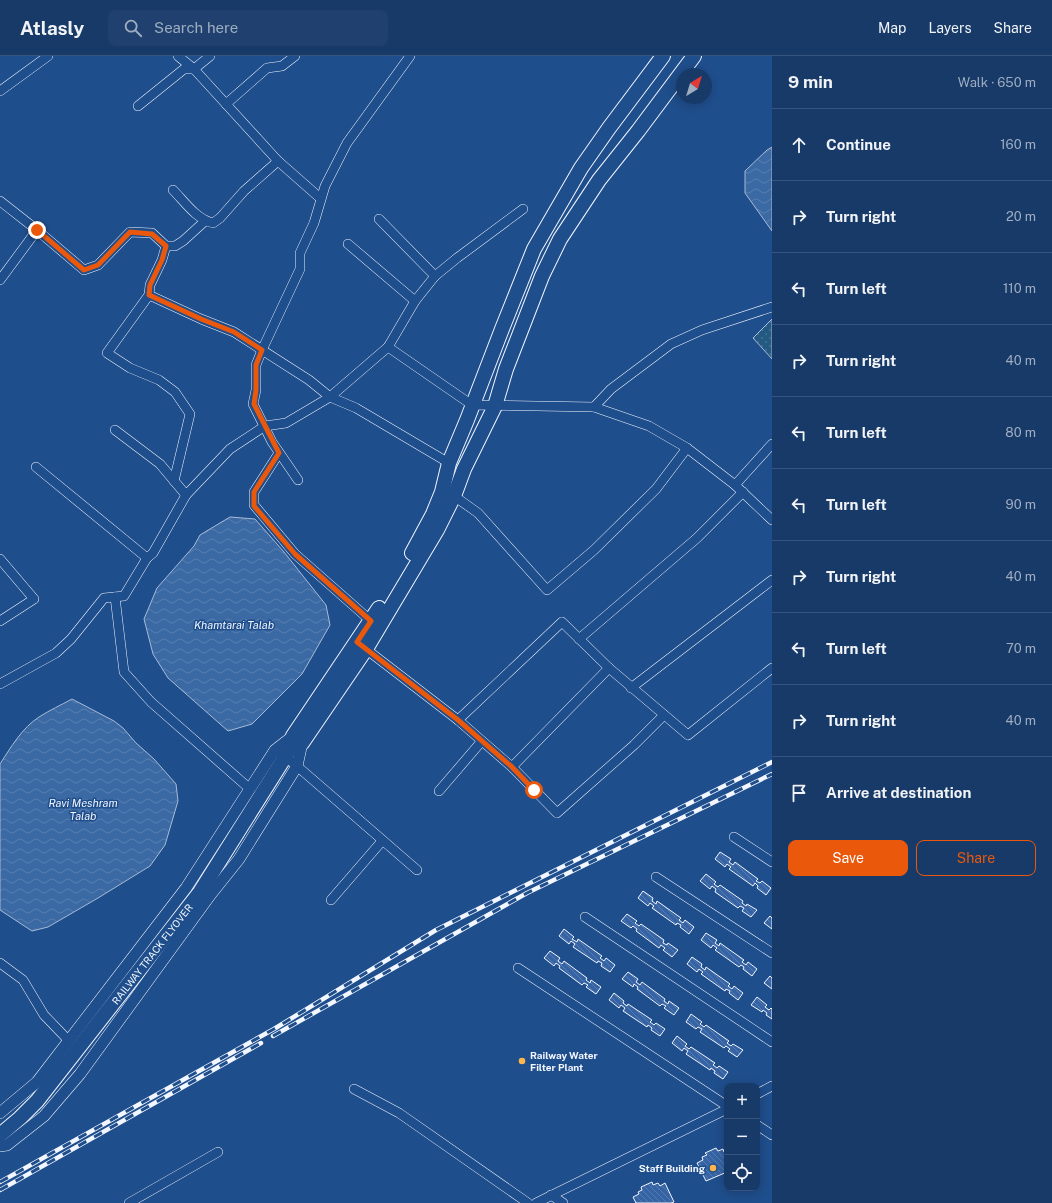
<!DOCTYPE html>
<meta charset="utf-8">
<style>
body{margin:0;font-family:"Public Sans",sans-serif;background:#20416f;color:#f1f3f6}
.controls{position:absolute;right:12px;bottom:12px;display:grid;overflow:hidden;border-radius:8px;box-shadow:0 2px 10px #0003}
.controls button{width:36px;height:36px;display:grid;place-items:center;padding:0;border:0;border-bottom:1px solid #36547d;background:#173a69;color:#f1f3f6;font:20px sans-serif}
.compass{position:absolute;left:676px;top:12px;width:36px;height:36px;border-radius:50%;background:#173a69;box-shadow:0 2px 10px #0003;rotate:38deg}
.stop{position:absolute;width:12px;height:12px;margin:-9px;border:3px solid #ea580c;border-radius:50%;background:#fff}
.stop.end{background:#ea580c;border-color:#fff;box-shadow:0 1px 4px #0008}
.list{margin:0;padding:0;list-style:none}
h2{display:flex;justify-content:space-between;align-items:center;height:52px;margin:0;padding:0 16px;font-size:17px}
h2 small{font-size:13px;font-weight:400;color:#9eadc0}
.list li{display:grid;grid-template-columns:26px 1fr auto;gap:12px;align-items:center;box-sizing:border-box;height:72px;padding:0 16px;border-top:1px solid #36547d}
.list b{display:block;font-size:15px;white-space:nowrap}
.list em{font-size:13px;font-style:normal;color:#9eadc0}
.actions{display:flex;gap:8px;padding:12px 16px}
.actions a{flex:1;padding:9px 0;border:1px solid #ea580c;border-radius:8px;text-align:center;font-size:14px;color:#ea580c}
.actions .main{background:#ea580c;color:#fff}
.icon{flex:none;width:22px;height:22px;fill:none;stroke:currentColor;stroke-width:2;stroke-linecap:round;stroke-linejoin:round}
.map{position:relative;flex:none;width:772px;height:1147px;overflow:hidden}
header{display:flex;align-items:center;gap:24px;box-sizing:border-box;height:56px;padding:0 20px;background:#173a69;border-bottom:1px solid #36547d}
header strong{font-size:19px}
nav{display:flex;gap:22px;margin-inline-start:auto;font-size:14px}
.search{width:280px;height:36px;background:#20416f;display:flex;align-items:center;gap:10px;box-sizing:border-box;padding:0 14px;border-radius:8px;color:#9eadc0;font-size:15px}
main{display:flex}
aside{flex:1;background:#173a69}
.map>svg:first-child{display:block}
.grass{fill:url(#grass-dots);stroke:#a8bbd7}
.water{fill:url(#water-waves);stroke:#a8bbd7}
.building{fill:url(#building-back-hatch);stroke:#f2f6ff}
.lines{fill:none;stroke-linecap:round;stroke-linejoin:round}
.minor-casing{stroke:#f2f6ff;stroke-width:10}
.tertiary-casing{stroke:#f2f6ff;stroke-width:12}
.primary-casing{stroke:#f2f6ff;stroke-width:16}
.trunk-casing{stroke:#f2f6ff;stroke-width:16}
.minor{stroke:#1f4e8c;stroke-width:9}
.tertiary{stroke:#1f4e8c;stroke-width:11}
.primary{stroke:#1f4e8c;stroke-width:14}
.trunk{stroke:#1f4e8c;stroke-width:14}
.rail-casing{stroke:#f2f6ff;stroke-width:4.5}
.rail{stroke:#1f4e8c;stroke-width:3;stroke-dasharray:9;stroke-linecap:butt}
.route{stroke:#ea580c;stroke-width:5}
.poi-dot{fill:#ffb74d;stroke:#1f4e8c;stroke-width:1.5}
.labels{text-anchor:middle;stroke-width:3;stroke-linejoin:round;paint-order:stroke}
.street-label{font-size:10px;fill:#f2f6ff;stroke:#1f4e8c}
.poi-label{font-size:10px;font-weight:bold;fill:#f2f6ff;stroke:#1f4e8c;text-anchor:start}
.water-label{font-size:11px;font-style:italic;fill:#f2f6ff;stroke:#1f4e8c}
</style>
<header>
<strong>Atlasly</strong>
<div class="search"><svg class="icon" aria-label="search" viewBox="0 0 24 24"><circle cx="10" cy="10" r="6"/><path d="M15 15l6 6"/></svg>Search here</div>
<nav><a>Map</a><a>Layers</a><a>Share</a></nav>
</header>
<main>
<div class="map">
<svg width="772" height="1147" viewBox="0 0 772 1147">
<defs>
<pattern id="grass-dots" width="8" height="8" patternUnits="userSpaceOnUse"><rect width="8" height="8" fill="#245a82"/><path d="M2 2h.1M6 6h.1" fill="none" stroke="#447295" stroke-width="1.8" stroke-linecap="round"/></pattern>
<pattern id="water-waves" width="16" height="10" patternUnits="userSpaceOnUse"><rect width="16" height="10" fill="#3b69a3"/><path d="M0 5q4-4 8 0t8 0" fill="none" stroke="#587fb1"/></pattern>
<pattern id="building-back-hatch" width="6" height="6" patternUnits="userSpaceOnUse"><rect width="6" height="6" fill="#3563a3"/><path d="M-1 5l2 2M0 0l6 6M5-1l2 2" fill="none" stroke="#537ab1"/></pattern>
</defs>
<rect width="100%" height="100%" fill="#1f4e8c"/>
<path class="grass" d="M772,263V303L753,282Z"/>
<g class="water">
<path d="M772,91V175L745,137V115L767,94Z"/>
<path d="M230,461L255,463L284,496L326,549L330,569L302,618L252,668L228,675L168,622L153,598L144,563L157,532L194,490L200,479Z"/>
<path d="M72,643L114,665L123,672L136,687L154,703L176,728L178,745L165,789L150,810L98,842L48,871L32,875L0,854V708C11,691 22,672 39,661C50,654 61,649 72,643Z"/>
</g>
<g class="building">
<path d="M720,796L731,803L729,806L733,809L735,806L758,823L756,825L760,827L762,825L771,832L766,839L757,832L758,830L755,827L753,830L729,813L731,811L727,808L725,811L715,803Z"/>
<path d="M706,818L716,826L714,828L718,831L720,829L743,845L742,847L746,850L747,848L757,854L751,861L742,855L744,852L740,850L738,852L715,836L716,833L712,830L710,833L700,825Z"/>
<path d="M643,835L653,842L652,845L656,848L657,845L681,862L679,864L683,867L685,864L694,871L689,878L680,871L681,869L677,867L676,869L652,852L654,850L650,847L648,850L638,842Z"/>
<path d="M627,858L637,865L635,867L639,870L641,868L664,884L663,887L667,889L668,887L678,894L672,901L663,894L665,892L661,889L659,892L636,875L637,873L633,870L631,872L621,865Z"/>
<path d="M770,860L772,862V873L764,867Z"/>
<path d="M564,873L574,881L572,883L577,886L578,883L602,900L600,902L604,905L606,902L615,909L610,916L601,910L602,907L598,905L597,907L573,891L575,888L571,885L569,888L559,880Z"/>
<path d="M706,877L717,884L715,887L719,890L720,887L744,904L742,906L746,909L748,906L757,913L752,920L743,913L744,911L741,909L739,911L715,894L717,892L713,889L711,892L701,884Z"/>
<path d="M550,895L560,902L558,905L562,908L564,905L587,922L586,924L590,927L591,924L601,931L596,938L586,931L588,929L584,927L582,929L559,912L560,910L556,907L554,910L544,902Z"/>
<path d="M692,901L702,908L701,911L705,914L706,911L730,928L728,930L732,933L734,930L743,937L738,944L729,937L730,935L726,933L725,935L701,918L703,916L699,913L697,916L687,908Z"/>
<path d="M628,916L638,923L636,926L640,929L642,926L665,943L664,945L668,948L669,945L679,952L674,959L664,952L666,950L662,948L660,950L637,933L638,931L634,928L633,931L622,923Z"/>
<path d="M770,920L772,922V933L764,927Z"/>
<path d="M614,937L624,945L623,947L627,950L628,948L652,964L650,966L654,969L656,967L665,973L660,980L651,974L652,972L648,969L647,971L623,955L625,952L621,949L619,952L609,944Z"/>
<path d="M757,941L767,949L765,951L769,954L771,952L772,953V963L766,959L767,957L763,954L762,956L751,949Z"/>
<path d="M691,958L702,966L700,968L704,971L706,969L729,985L727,987L731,990L733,988L743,994L737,1001L728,995L730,993L726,990L724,992L700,976L702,973L698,971L696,973L686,966Z"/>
<path d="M677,980L687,988L685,990L689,993L691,991L715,1007L713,1009L717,1012L719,1010L728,1016L723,1023L714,1017L715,1015L711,1012L710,1014L686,998L688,995L684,992L682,995L672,987Z"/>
<path d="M716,1092L718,1095L723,1093L724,1096L727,1094V1116L706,1125L697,1107L703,1104L702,1101L707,1099L705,1097Z"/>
<path d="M652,1126L653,1129L658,1127L660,1130L665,1127L674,1146L671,1147H636L633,1141L639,1138L638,1136L642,1134L641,1131Z"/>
</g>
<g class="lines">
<g class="minor-casing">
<g id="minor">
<path d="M178,0L194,13L278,105L320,142"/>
<path d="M0,35L48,0"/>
<path d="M226,48L267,12L282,10L295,0"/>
<path d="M138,50L184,13H194L210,0"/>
<path d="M173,134C185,146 196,163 213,167L220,162L244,135L278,105"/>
<path d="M0,145L37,174L84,214L98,209L130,176L152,177L166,190H175L183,185L205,165"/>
<path d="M379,163L435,220"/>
<path d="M348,188L415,245"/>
<path d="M166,190L162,204L150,229L149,239L107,297L130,312L159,324L175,336L190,358L174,425"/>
<path d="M0,224L37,174"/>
<path d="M149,239L201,263L234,276L309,324L330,341L356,352L449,407"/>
<path d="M388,291L472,349L594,351L649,370L687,392L735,429L772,464"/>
<path d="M594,351L611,333L671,288L702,274L772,251"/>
<path d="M115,374L160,408L186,439L230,393L265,370L286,367L330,341L388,291L415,245L435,220L457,202L523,153"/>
<path d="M279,397L254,436V449L295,498L371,565"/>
<path d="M36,411L147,502"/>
<path d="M298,424L272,386L253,348L256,334V309L262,294L300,213V197L314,167L325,130L347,87L410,0"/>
<path d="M735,429L772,388"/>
<path d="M450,438L454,440L478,457L547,534L594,494L656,433L687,392"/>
<path d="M0,503L34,543L0,565"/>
<path d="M115,541L124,616L151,646L250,733"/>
<path d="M579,583L697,482L743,436"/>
<path d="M362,590L458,664L512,711L557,757L634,689L664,659"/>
<path d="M0,628L56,597L71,583L104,542L124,540L147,502L153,497L186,439"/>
<path d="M631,632L772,524"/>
<path d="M458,664L562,566L609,612L688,679L772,612"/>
<path d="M281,698L297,710L417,814"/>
<path d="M512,711L609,612"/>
<path d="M439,735L481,686"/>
<path d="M734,781L772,806"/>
<path d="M656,821L772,897"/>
<path d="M331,844L382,785"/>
<path d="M585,861L772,986"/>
<path d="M0,907L23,924L44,959L69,985"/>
<path d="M518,912L727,1050"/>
<path d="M354,1033L399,1057L528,1147"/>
<path d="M757,1038L772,1030"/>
<path d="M757,1069L772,1079"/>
<path d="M551,1139L563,1147"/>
<path d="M129,1147L218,1096"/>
<path d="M536,1147L727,1053"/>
</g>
</g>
<g class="tertiary-casing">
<g id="tertiary">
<path d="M0,1057L37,1026L186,832L275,694L293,680"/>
<path d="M0,1090L7,1089L44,1060L80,1018L211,838L239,803L297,710L302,687"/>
</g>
</g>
<g class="primary-casing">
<g id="primary">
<path d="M412,497L433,458L442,436L449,407L467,364L502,273L534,193L581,112L609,72L663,0"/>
<path d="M291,692L302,687L366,593L437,474L454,440L464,413L495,350L506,313L542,220L560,183L599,124L638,75L694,0"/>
<path d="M291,692L293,680L379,552"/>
<path d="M0,1079L20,1062L37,1045L200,836L285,701"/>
</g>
</g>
<g class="trunk-casing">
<path id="trunk" d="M285,701L291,692"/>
</g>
<use href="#minor" class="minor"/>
<use href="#tertiary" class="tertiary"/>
<use href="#primary" class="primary"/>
<use href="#trunk" class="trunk"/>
<g class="rail-casing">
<g id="rail">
<path d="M273,980L527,837L772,718"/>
<path d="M0,1126L274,973L436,874L772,706"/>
<path d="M0,1134L261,987"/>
</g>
</g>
<use href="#rail" class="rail"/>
</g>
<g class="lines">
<path class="route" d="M37,174L84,214L98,209L130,176L152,178L166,190L162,204L150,229L149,239L201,263L234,276L262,294L256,309V334L254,348L279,397L254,436V450L295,498L371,565L357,586L458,664L512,711L534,734"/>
</g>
<g class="poi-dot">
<circle cx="522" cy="1005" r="4"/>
<circle cx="713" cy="1112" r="4"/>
</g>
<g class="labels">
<g class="street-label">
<text transform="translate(152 898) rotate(-52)" y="4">RAILWAY TRACK FLYOVER</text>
</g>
<g class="poi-label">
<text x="530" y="1003">Railway Water<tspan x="530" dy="12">Filter Plant</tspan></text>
<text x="705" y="1116" text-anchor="end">Staff Building</text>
</g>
<g class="water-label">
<text x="234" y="573">Khamtarai Talab</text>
<text x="83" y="751">Ravi Meshram<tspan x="83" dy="13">Talab</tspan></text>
</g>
</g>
</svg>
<div class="controls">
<button>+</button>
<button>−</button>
<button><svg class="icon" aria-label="locate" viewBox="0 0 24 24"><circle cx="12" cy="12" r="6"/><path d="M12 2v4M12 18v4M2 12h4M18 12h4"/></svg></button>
</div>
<svg class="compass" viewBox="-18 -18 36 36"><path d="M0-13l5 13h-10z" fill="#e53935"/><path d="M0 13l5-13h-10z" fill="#9eadc0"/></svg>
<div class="stop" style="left:534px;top:734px"></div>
<div class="stop end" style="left:37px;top:174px"></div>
</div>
<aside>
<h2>9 min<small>Walk · 650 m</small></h2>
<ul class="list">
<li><svg class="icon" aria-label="ahead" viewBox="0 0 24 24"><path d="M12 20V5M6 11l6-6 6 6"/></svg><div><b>Continue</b></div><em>160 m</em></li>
<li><svg class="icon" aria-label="right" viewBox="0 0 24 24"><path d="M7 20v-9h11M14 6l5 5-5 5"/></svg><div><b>Turn right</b></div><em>20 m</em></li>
<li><svg class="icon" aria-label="left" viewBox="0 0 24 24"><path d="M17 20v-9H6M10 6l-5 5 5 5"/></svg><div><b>Turn left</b></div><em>110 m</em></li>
<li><svg class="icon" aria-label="right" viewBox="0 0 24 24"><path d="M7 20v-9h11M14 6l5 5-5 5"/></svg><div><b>Turn right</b></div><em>40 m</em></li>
<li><svg class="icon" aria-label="left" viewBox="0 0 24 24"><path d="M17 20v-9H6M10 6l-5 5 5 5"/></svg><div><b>Turn left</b></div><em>80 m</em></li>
<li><svg class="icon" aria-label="left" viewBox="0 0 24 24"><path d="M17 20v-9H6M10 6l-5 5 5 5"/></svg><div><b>Turn left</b></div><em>90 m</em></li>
<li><svg class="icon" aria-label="right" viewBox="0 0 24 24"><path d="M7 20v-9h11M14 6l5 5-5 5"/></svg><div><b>Turn right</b></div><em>40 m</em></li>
<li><svg class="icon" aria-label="left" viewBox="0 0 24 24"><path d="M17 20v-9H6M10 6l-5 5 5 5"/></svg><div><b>Turn left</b></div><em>70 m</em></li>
<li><svg class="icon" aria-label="right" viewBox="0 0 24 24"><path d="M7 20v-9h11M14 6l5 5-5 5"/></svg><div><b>Turn right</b></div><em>40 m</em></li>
<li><svg class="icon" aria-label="arrive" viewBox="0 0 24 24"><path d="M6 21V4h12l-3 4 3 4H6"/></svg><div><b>Arrive at destination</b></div></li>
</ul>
<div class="actions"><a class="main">Save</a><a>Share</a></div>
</aside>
</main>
